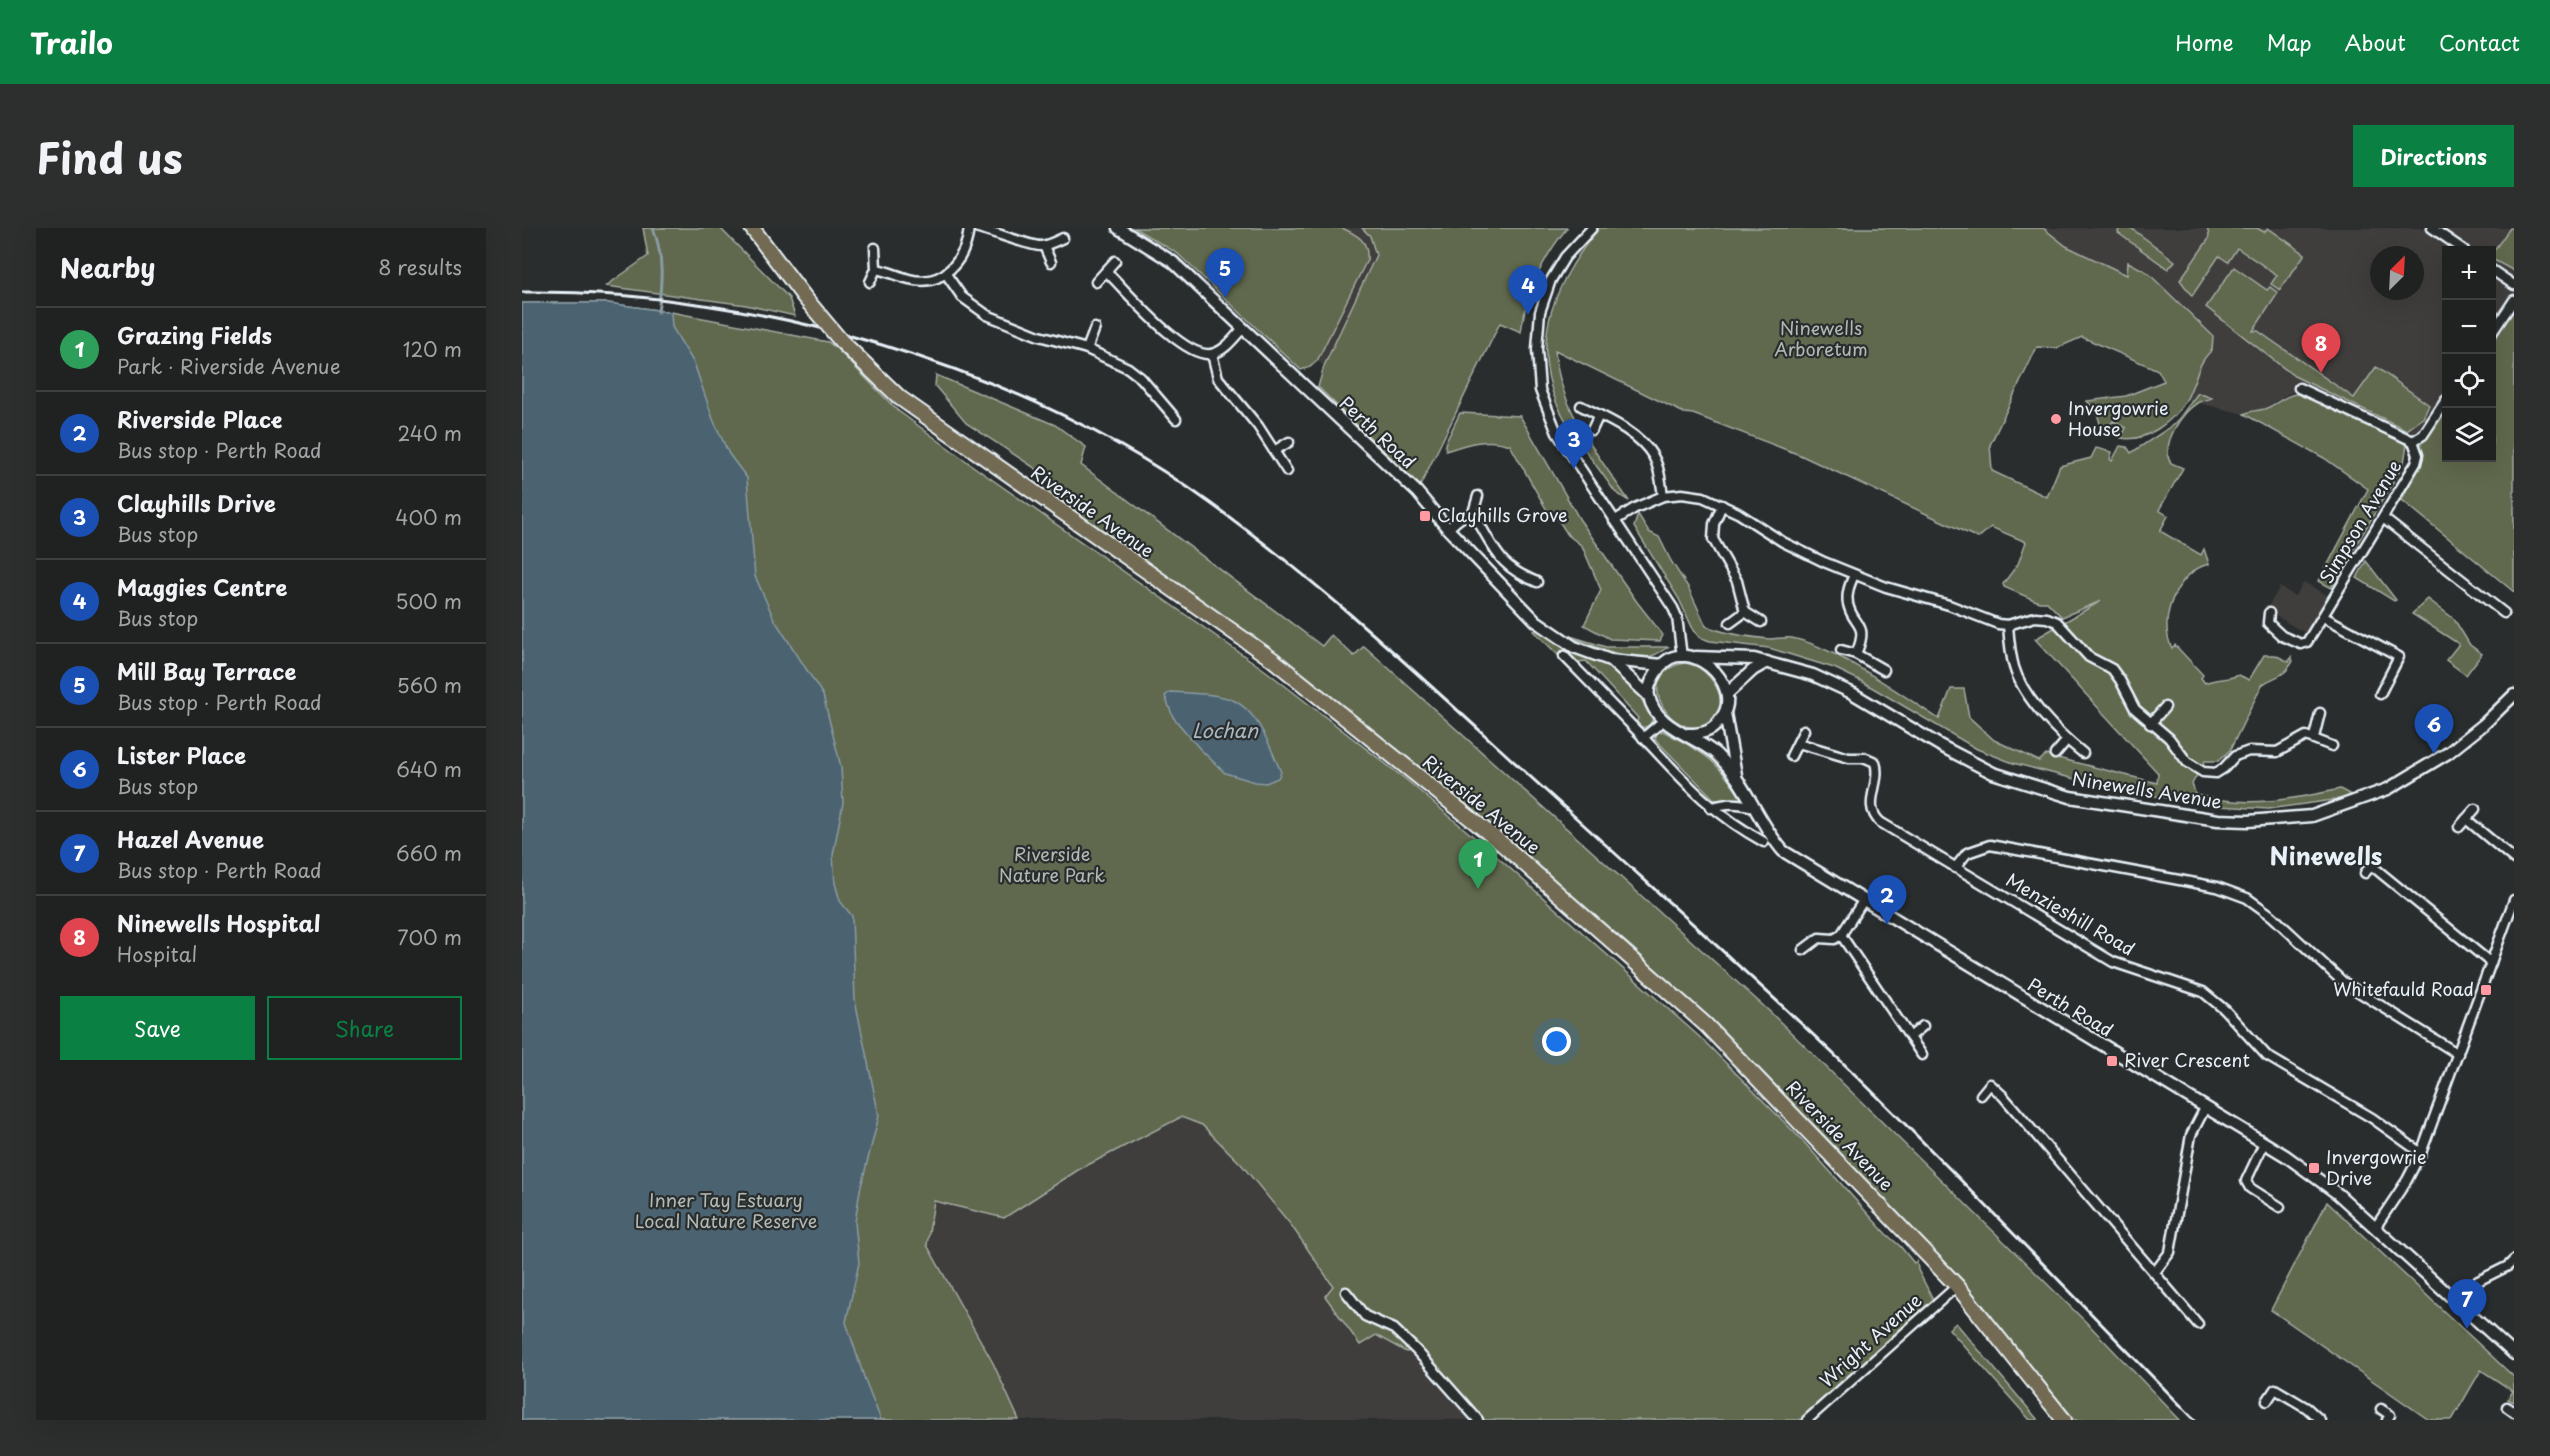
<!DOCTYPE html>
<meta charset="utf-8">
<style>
body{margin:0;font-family:"Playpen Sans",sans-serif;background:#2d2f2f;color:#f1f3f6}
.controls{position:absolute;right:18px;top:18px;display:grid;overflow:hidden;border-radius:0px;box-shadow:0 6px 24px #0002}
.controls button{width:54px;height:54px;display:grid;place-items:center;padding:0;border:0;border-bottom:2px solid #3d3f40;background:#202222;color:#f1f3f6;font:30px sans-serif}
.compass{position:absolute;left:1848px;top:18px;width:54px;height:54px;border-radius:50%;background:#202222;box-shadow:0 6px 24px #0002;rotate:24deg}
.you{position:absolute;left:1035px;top:814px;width:21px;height:21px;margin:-15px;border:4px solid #fff;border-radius:50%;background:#1a73e8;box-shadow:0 0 0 9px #1a73e833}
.badge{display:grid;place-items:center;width:39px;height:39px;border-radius:50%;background:#0b8043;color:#fff;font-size:20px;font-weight:700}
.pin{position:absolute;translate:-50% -50px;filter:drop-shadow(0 2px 3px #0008)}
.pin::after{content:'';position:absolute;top:32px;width:21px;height:18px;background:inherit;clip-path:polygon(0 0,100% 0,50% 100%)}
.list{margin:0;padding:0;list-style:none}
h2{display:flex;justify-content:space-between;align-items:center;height:78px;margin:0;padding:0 24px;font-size:26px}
h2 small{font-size:20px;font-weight:400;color:#a2a4a5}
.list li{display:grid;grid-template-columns:39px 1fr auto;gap:18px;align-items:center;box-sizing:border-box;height:84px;padding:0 24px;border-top:2px solid #3d3f40}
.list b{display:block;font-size:22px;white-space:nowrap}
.list p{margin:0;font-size:20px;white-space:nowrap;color:#a2a4a5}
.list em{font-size:20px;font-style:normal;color:#a2a4a5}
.actions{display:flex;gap:12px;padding:18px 24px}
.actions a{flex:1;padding:14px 0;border:2px solid #0b8043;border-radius:0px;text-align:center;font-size:21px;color:#0b8043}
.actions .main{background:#0b8043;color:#fff}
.icon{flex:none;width:33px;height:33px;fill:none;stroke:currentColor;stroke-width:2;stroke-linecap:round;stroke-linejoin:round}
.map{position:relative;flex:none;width:1992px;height:1192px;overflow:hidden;border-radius:0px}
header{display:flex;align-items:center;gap:36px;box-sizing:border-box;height:84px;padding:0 30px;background:#0b8043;color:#fff}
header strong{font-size:28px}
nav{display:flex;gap:33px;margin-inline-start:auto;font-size:21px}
.intro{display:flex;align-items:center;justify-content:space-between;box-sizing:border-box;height:144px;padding:0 36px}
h1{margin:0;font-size:42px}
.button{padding:15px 27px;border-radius:0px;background:#0b8043;color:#fff;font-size:21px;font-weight:700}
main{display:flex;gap:36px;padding:0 36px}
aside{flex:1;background:#202222;border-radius:0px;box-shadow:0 6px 24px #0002}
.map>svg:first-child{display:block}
.built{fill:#3f3c3c;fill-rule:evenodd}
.green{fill:#61684e;stroke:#a4aca3;stroke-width:1.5}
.water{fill:#4b636f;stroke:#8a9ca6;stroke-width:1.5}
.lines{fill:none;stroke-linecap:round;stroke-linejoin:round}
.stream{stroke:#8a9ca6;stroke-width:3}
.minor-casing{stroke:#e8f1f8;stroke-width:13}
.tertiary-casing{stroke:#e8f1f8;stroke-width:15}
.primary-casing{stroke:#e8f1f8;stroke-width:18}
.minor{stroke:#2a2d2e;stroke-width:8}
.tertiary{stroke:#2a2d2e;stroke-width:10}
.primary{stroke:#736b52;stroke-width:14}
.rail{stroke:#e8f1f8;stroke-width:3}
.primary-bridge-casing{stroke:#e8f1f8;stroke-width:18;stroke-linecap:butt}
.primary-bridge{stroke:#736b52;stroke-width:14}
.poi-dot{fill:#ff9aa2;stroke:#2a2d2e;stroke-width:2}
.labels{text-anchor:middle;stroke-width:4.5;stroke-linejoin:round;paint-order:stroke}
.park-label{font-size:18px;fill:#b2bab4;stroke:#2a2d2e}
.poi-label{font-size:18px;fill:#e8f1f8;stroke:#2a2d2e;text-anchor:start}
.street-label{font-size:18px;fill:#e8f1f8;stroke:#2a2d2e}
.water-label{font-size:20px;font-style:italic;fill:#a9b8c1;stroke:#2a2d2e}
.district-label{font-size:24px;font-weight:bold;fill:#e8f1f8;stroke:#2a2d2e}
</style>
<header>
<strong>Trailo</strong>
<nav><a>Home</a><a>Map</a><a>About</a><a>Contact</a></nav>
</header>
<div class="intro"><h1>Find us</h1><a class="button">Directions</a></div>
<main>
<aside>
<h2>Nearby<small>8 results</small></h2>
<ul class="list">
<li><span class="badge" style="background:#2e9e5b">1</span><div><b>Grazing Fields</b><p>Park · Riverside Avenue</p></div><em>120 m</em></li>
<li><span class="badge" style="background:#1a4fb4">2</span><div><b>Riverside Place</b><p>Bus stop · Perth Road</p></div><em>240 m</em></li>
<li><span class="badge" style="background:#1a4fb4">3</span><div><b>Clayhills Drive</b><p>Bus stop</p></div><em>400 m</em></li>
<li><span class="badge" style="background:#1a4fb4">4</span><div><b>Maggies Centre</b><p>Bus stop</p></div><em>500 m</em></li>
<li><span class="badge" style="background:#1a4fb4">5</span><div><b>Mill Bay Terrace</b><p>Bus stop · Perth Road</p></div><em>560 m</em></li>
<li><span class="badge" style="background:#1a4fb4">6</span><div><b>Lister Place</b><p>Bus stop</p></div><em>640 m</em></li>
<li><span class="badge" style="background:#1a4fb4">7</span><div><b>Hazel Avenue</b><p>Bus stop · Perth Road</p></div><em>660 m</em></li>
<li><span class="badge" style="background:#e0444e">8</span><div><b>Ninewells Hospital</b><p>Hospital</p></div><em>700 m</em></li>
</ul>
<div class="actions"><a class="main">Save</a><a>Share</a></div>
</aside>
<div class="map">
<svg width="1992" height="1192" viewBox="0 0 1992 1192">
<rect width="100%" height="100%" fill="#2a2d2e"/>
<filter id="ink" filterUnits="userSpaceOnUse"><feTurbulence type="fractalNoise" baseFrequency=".0167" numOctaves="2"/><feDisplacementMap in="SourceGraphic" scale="12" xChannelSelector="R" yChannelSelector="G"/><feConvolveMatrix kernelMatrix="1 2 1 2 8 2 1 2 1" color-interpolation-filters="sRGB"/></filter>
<g filter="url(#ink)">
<g class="built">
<path d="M820,0H841L848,8L854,27L802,138L795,133L845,32L836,7Z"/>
<path d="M1521,0H1992V311L1887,258L1874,270L1894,235L1891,213L1777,160L1739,182H1731L1722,186L1664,172L1680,131L1690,122L1654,72L1606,35L1605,47L1544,18ZM1924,22H1970V230H1924ZM1857,27H1893V63H1857Z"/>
<path d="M1782,354L1806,368L1783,405L1744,382L1758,359L1773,368Z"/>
<path d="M659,889L680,897L719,936L769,997L811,1058L838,1116L854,1107L884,1124L894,1122L956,1192H497L471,1135L405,1016L412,973L482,990L556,942Z"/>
</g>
<g class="green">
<path d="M121,0H198L267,70L273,88L224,77L84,58L126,28Z"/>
<path d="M612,0H820C836,7 847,13 845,32L795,133L788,139L779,142L655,25Z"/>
<path d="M840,0H1045C1020,31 1004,65 999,104L978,95L898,258L796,159L802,138L854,27L848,8Z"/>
<path d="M1077,0H1521L1544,18L1605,47L1606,34L1625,44L1691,108L1690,122C1675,135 1674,154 1664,172C1652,193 1623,215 1599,210L1604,200L1591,193L1581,206L1575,185L1565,173L1604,168L1642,153L1636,142L1560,109L1535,120L1515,119L1468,217L1470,243L1525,269L1538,238L1569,230L1574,220L1590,224L1588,231L1590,233L1598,218L1605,219L1609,225L1653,196L1676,165L1690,170C1687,172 1681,172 1677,174C1660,183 1638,217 1649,235L1661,240L1637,282L1646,288L1638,303L1679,327L1682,321L1687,336C1655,343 1635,392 1650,420L1653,417L1681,447L1679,450L1683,455C1695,450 1705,452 1717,447L1727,452L1742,427H1753L1767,434L1769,429L1771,433C1760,452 1754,446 1740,457L1708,522L1696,533H1683L1670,556L1674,567C1723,580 1769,572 1818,561L1833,569L1746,581L1697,578L1595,562L1491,535L1455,521L1339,453L1312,440L1247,420L1188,413L1177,409L1171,401L1157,371L1112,299L1116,286L1127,304L1137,309L1149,333L1166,359L1184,398C1203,406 1227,409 1247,411C1255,411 1263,409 1270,410C1312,418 1380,467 1417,491L1429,461H1442L1447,489L1472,512L1517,533L1524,527L1635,555L1636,545L1513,411L1579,373L1540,389L1525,374H1517L1482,359L1481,356L1496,336L1504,314L1469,299L1456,310L1278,227L1171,186L1162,185L1033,122C1037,180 1075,226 1107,273L1093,264C1076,239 1047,203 1035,176C1007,110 1035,51 1077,0Z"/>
<path d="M1597,0H1609L1653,33L1646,41L1596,5Z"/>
<path d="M1685,0H1735L1742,4L1746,0L1783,26L1758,62L1749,56L1755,47L1715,20L1706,34L1697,28L1670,68L1658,52L1686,12L1687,7Z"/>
<path d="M1988,0H1992V43L1970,31V25Z"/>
<path d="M1712,39L1745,62L1748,59L1756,65L1731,103H1736L1832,170L1854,139L1907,177L1901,190L1885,202L1772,148L1684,79Z"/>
<path d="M0,75H86L149,84L306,114L315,121L375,182L455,241L744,443L887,554L972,626L1181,812L1279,911L1364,1006L1378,1018L1392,1035L1395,1033L1396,1042L1414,1077L1285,1192H956L894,1122L884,1124L854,1107L838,1117L803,1068L811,1058L769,997L719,936L680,897L659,889L556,942L482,990L412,973L405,1017L471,1135L497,1192H0Z"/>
<path d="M1992,76V364L1880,272L1898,232L1896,217L1924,175V230H1970V109Z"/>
<path d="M414,147L533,197L564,219L559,237L800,418L809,407L832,428L842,418L1246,782L1569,1099L1658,1192H1553L1443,1060L1297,902L1112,721L954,587L527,269L528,250L444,195L413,158Z"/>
<path d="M1774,166L1787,169L1885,216L1882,235L1809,360L1797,353L1846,261L1802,230L1722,186C1729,182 1735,183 1742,181C1754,177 1761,168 1774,166Z"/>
<path d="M938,185L998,188L1058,292L1115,374L1141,407L1138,413L1088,411L1062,397L1079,362L1060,318L1046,307L1035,290L1027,286L988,217C965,209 945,216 924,223L923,216Z"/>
<path d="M1844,333L1874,372L1872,373L1835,350Z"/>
<path d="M1906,371L1932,391L1948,417L1960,426L1944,447L1924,432L1937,416L1890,386Z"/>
<path d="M1014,402L1048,423L1082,436L1098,448L1115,464L1131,490C1128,498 1125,500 1117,499L1114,496L1116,490L1064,433L1055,434L1046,425L1040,424L1036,427L1012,403Z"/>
<path d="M1048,408L1084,419H1146C1139,424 1133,428 1125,429C1107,432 1064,416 1048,408Z"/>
<path d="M1163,435C1167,436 1173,437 1176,439C1193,449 1209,477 1190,493C1155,522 1103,445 1163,435Z"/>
<path d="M1141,503C1183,525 1194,531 1220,571L1193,572L1133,511L1135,505Z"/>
<path d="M1805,974L1992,1149V1174L1986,1171L1991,1163L1959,1142L1930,1192H1907L1749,1082Z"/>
<path d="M1434,1095L1516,1192H1508L1427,1101Z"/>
</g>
<g class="water">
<path d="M0,75H86L149,84L150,99L172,135L191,191L207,226L225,250L233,348L252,391L301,467L319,539L321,575L311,627L313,655L318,673L330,688L333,772L357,888L338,962L333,994L337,1035L324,1094L342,1149L359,1192H0Z"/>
<path d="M648,464C666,465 688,465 705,470C735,478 748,519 759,544L756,550L744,555L733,554L703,545L678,521L651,489L643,468Z"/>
</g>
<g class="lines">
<path class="stream" d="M131,0C142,28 140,54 136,84"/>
<g class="minor-casing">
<g id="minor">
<path d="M456,0C470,3 510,19 519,18C527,17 534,13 541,10"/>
<path d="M1070,0L1043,29L1029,52L1018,84L1015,121L1018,162L1035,205L1151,380L1155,389L1160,429"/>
<path d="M1910,0L1942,22"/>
<path d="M522,18L529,34"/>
<path d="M354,41C365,43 376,48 387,51C421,60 444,32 447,0"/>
<path d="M1970,42L1992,57"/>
<path d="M584,43C605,63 660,130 689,126C702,124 712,110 721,100"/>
<path d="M424,46L440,69L465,87L517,108L565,121L606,140L619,150L654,191"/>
<path d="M348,54L354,41L353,20"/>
<path d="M574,54L593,33"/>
<path d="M1970,105L1992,72"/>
<path d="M565,121L573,100"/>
<path d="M690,126L696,150L736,198L765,243"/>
<path d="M1777,160L1891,213L1901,207L1924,172"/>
<path d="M1059,178C1083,190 1116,203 1131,228C1138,240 1139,255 1141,268"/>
<path d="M1070,202L1077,187"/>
<path d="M752,223L767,214"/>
<path d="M1200,277L1192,296L1191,311L1215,353L1223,384"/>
<path d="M950,288L956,268"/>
<path d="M1861,290L1982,385"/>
<path d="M1092,293L1113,280L1141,268L1160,266L1181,269L1216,285L1261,314L1302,334L1364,359L1427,377L1476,396L1486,397L1513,389L1525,390L1535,394L1567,429L1590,441L1598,452L1613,481L1647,510L1665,534L1681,544L1694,545L1702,540L1713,528L1727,523L1755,524L1784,508L1810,518"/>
<path d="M926,301C935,293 942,283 954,290C974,323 976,338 1015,354"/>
<path d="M1332,347C1328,356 1324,365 1326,376C1331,399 1348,394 1334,426"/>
<path d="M1747,385L1746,395L1760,408L1779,416L1785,414L1894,235L1896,227L1891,213"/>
<path d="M1802,389L1877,429L1858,466"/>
<path d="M1208,395L1223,384L1239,394"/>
<path d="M1486,397C1487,411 1488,425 1492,439C1501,470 1536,505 1561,525"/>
<path d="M1319,422L1334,426L1362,442"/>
<path d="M1042,428C1068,455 1094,481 1120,508C1160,551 1189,585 1242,614"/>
<path d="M1628,496L1643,479"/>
<path d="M1792,509L1798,485"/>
<path d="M1121,510L1142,492"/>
<path d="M1276,515L1327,530H1344L1353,534C1360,556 1339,576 1358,594L1591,734L1681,764L1703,782L1745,828L1850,890L1899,925"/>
<path d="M1533,526L1545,512"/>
<path d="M1269,528L1282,502"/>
<path d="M1189,580C1205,574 1216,575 1232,579"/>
<path d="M1944,591L1992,631"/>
<path d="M1937,599L1953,581"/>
<path d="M1849,637L1969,735"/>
<path d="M1433,640L1445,625L1468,617L1695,659L1725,670L1750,688L1821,754L1936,826"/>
<path d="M1843,645L1855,630"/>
<path d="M1319,707L1341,673"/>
<path d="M1281,722L1297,710L1312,711L1319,707L1400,827"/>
<path d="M1388,809L1401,798"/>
<path d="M1459,867L1468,856L1481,868L1676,1096"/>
<path d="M1742,915L1724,953L1728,960L1758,979"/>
<path d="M1853,1000L1885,952L1899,925L1992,672"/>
<path d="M1633,1044L1648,1024L1669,907L1683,880"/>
<path d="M824,1064L843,1088L872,1101L894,1122L956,1192"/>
<path d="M1933,1073L1956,1053L1986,1038L1992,1032"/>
<path d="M1745,1173L1753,1161L1785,1180L1798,1192"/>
<path d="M1985,1179L1992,1184"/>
<path d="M1859,1181L1868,1187L1865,1192"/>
<path d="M1285,1192L1435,1058"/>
</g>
</g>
<g class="tertiary-casing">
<g id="tertiary">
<path d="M596,0L651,34L673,55L895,264L926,301L1014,393L1052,419L1088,432L1140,437"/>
<path d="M1174,429L1232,431L1291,447L1330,465L1419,518L1471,545L1548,569L1696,592L1726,593L1790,588L1866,561L1926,525L1961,497L1992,467"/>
<path d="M1088,432L1126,467"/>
<path d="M1206,465L1231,442L1245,434"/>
<path d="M1203,485L1214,547"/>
<path d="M1166,506C1182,506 1192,503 1200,489C1223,455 1164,405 1138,439C1132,447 1125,459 1127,468C1133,500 1174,508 1194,526C1224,554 1235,593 1261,623L1764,928L1816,966L1992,1126"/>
</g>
</g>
<g class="primary-casing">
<g id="primary">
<path d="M230,0L283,70"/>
<path d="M319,113L378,170L750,431L978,614L1184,797L1435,1058L1542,1192"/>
</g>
</g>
<use href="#minor" class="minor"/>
<use href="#tertiary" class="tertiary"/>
<use href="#primary" class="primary"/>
<path class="rail" d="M0,64C233,61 498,138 688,275C818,368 933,482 1052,588C1142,670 1233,751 1321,835C1441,951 1556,1073 1673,1192"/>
<g class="primary-bridge-casing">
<path id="primary-bridge" d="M283,70L319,113"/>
</g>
<use href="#primary-bridge" class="primary-bridge"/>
</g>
</g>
<g class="poi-dot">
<circle cx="1534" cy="191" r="6"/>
<rect x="897" y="282" width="12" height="12" rx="3"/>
<rect x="1958" y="756" width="12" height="12" rx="3"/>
<rect x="1584" y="827" width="12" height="12" rx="3"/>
<rect x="1786" y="934" width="12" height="12" rx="3"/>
</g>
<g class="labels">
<g class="park-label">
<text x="1299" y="107">Ninewells<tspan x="1299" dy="21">Arboretum</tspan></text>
<text x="530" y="633">Riverside<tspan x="530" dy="21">Nature Park</tspan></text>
<text x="204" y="979">Inner Tay Estuary<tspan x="204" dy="21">Local Nature Reserve</tspan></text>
</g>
<g class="poi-label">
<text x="1546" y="187">Invergowrie<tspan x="1546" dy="21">House</tspan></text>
<text x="915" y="294">Clayhills Grove</text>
<text x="1952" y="768" text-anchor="end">Whitefauld Road</text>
<text x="1602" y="839">River Crescent</text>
<text x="1804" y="936">Invergowrie<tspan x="1804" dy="21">Drive</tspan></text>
</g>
<g class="street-label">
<text transform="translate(855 205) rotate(43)" y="6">Perth Road</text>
<text transform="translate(570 284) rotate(35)" y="6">Riverside Avenue</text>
<text transform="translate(1839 294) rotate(-59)" y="6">Simpson Avenue</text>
<text transform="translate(1625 563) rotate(9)" y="6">Ninewells Avenue</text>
<text transform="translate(959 577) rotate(39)" y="6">Riverside Avenue</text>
<text transform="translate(1548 687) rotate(30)" y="6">Menzieshill Road</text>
<text transform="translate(1548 780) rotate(31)" y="6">Perth Road</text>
<text transform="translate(1317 908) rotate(46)" y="6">Riverside Avenue</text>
<text transform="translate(1349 1113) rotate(-42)" y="6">Wright Avenue</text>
</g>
<g class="water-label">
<text x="703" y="510">Lochan</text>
</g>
<g class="district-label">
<text x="1804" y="637">Ninewells</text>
</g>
</g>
</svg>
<div class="controls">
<button>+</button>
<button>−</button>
<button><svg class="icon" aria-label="locate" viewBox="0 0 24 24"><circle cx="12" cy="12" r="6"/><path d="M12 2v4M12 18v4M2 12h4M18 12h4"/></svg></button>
<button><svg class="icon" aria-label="layers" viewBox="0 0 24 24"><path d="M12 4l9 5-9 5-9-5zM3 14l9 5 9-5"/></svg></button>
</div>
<svg class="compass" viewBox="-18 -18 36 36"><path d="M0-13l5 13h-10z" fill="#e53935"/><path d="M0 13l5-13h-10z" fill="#a2a4a5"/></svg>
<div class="you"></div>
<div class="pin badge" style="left:956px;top:661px;background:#2e9e5b">1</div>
<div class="pin badge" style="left:1365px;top:697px;background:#1a4fb4">2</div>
<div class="pin badge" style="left:1052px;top:241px;background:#1a4fb4">3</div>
<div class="pin badge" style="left:1006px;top:87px;background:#1a4fb4">4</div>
<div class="pin badge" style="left:703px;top:70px;background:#1a4fb4">5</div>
<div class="pin badge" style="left:1912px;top:526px;background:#1a4fb4">6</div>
<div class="pin badge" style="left:1945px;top:1101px;background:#1a4fb4">7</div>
<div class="pin badge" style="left:1799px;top:145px;background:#e0444e">8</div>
</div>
</main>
